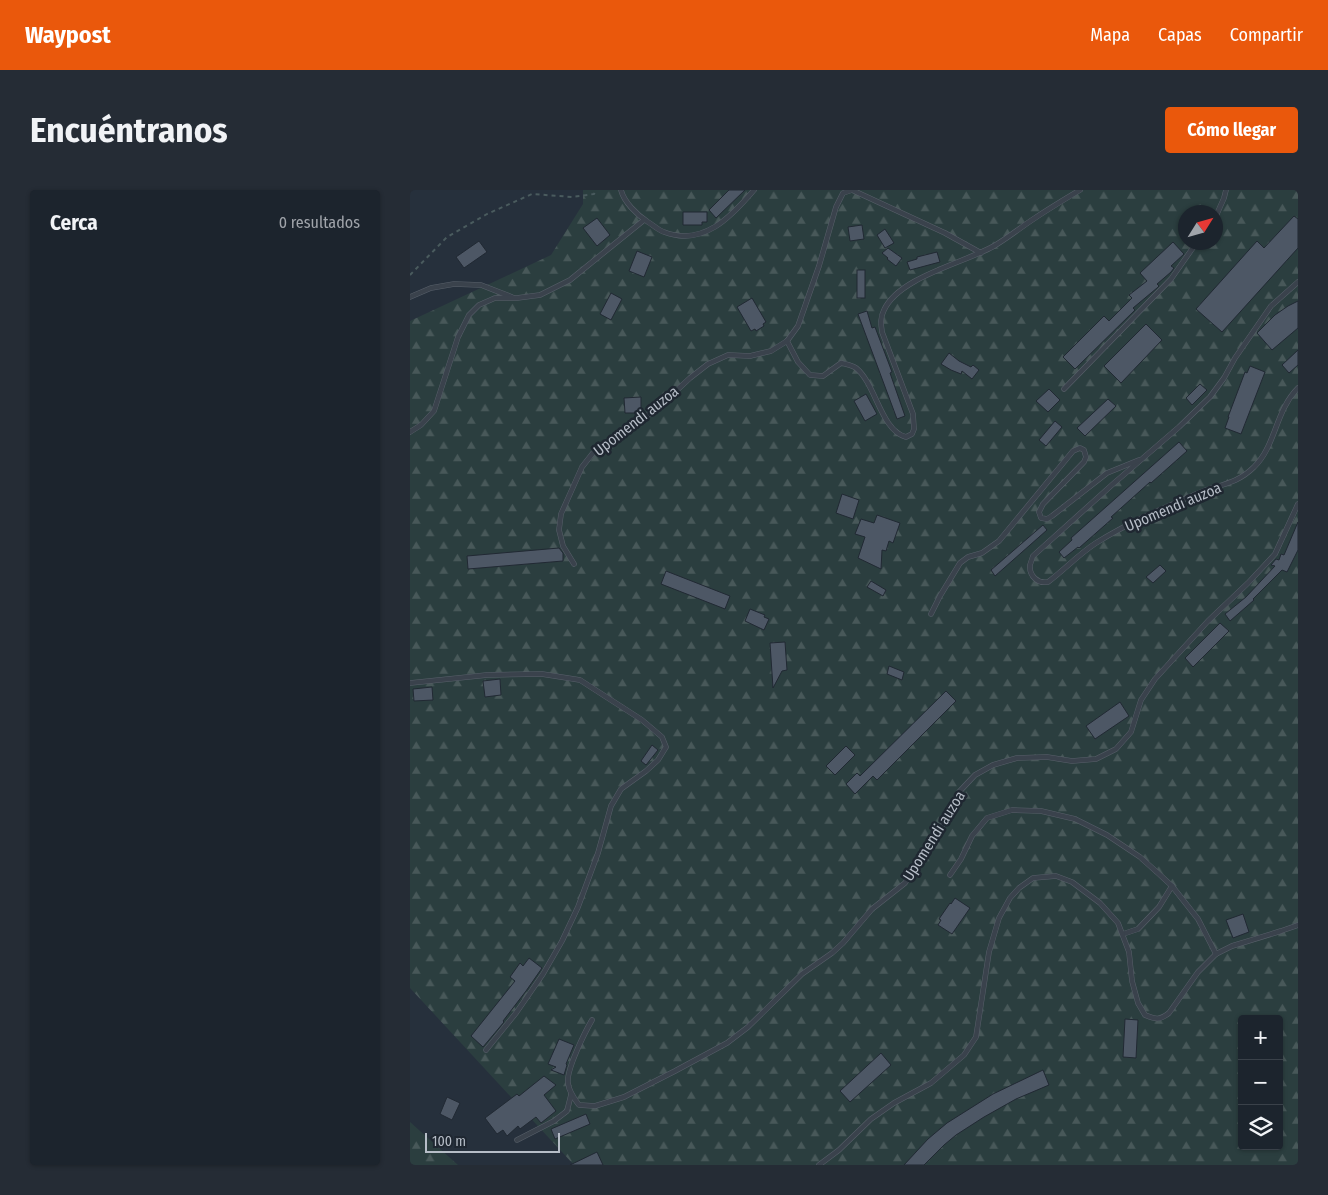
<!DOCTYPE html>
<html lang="es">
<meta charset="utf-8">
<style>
body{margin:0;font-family:"Fira Sans Condensed",sans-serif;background:#252c35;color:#f1f3f6}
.controls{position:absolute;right:15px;bottom:15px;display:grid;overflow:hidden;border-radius:5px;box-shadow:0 1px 4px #0004}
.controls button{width:45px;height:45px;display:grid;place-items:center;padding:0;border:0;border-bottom:1px solid #3a4149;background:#1c242d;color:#f1f3f6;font:25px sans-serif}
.compass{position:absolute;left:768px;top:15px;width:45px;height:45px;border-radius:50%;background:#1c242d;box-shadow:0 1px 4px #0004;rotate:53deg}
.scale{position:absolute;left:15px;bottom:12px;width:135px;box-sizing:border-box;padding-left:5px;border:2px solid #b6bdc7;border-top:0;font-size:14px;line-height:18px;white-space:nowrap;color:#b6bdc7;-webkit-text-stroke:4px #1f2731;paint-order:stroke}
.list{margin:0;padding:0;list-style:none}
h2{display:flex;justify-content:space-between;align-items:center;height:65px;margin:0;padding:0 20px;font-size:21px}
h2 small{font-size:16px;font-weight:400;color:#a0a4aa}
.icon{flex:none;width:28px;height:28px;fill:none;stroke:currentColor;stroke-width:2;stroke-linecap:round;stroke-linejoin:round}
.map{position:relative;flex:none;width:888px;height:975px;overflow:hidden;border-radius:5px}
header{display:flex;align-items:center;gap:30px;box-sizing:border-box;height:70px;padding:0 25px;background:#ea580c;color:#fff}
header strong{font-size:24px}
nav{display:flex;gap:28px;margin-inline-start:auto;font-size:18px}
.intro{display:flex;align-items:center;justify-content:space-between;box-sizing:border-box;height:120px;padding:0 30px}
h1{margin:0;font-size:35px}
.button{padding:12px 22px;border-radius:5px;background:#ea580c;color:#fff;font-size:18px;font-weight:700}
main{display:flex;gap:30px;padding:0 30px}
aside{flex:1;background:#1c242d;border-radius:5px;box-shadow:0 1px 4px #0004}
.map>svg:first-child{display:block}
.forest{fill:url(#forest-firs);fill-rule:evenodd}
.building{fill:#4d5765;stroke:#212933}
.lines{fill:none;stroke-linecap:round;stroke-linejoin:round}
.lane-casing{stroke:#58606a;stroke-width:5.5}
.path{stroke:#4a5b5e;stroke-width:2;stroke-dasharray:4 4;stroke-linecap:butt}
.lane{stroke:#3a424c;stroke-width:4.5}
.labels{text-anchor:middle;stroke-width:5;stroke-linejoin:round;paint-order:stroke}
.street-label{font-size:15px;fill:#b6bdc7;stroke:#1f2731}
</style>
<header>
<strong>Waypost</strong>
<nav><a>Mapa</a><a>Capas</a><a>Compartir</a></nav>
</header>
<div class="intro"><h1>Encuéntranos</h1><a class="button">Cómo llegar</a></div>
<main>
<aside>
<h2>Cerca<small>0 resultados</small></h2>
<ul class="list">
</ul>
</aside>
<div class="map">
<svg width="888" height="975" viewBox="0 0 888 975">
<defs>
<pattern id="forest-firs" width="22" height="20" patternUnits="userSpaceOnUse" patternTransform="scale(1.25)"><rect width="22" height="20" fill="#2b3e3f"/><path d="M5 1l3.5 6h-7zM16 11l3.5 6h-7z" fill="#485859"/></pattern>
</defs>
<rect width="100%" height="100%" fill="#26303c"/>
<g class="forest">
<path d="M173,0H888V975H164L0,798V131L141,65L173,14ZM776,22H806V52H776ZM832,829H869V956H832Z"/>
<path d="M0,932L48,975H0Z"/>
</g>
<g class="building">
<path d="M319,0H335L306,28L299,20Z"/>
<path d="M273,22H297V32H292V35H273Z"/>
<path d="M884,26L888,29V58L812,142L786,119L847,51L854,58Z"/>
<path d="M187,28L200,45L187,56L173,38Z"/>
<path d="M452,35L454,49L440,51L438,37Z"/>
<path d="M475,39L484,53L475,58L467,45Z"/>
<path d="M69,51L77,62L54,78L46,67Z"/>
<path d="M763,52L774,64L761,76L764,78L761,82L747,94L749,96L747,98L723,118L725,120L665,179L653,167L694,126L699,131L722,108L719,105L737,91L730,83Z"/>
<path d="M478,58L492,68L486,76L477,69L478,68L472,63Z"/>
<path d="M227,61L242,67L234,87L219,81Z"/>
<path d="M527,62L530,72L500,80L497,72L507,69V67Z"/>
<rect x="447" y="80" width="8" height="28"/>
<path d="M201,103L212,109L201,130L190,124Z"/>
<path d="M342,108L356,132L353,134L354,136L346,141L345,139L341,141L327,117Z"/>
<path d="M888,111V138L862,160L847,143L865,125L878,116Z"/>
<path d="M457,121L462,138L465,137L482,182L480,183L495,226L487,229L448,124Z"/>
<path d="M736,134L752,150L711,193L694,176Z"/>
<path d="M888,160V175L879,183L872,175Z"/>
<path d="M539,163L549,171L561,177L563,175L569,180L562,189L552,181L551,184L541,180L531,174Z"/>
<path d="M840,176L855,182L831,244L815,238L819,227H818L835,182L837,183Z"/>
<path d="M790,194L797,200L782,215L776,208Z"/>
<path d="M639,199L650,210L638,222L626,211Z"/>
<path d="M456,204L467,224L455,231L444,211Z"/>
<path d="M231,207V223H215L214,208Z"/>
<path d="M698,209L706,216L675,246L667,238Z"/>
<path d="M645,231L652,237L636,256L629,250Z"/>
<path d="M769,252L777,261L741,293L740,292L701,327L703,328L669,358L668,357L654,368L649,362L662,350L661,348Z"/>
<path d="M432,304L449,310L443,329L426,323Z"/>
<path d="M467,325L490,333L483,353L479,351L476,361L472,360L471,379L448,368L455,347L445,344L451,329L464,333Z"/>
<path d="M888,332V360L877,382L872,380L843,409L844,410L820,431L815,424L836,407L865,376L861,375L866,369L869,370L871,364L874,365Z"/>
<path d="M633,335L637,340L585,386L581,380Z"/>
<path d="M149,358L153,363V371L58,379L57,366Z"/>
<path d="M750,375L756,381L743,393L736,387Z"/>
<path d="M256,381L320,406L315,419L251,394Z"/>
<path d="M461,391L476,400L473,406L457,397Z"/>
<path d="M340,419L355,425L354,427L359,429L354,440L335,431Z"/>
<path d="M810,433L819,441L783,477L775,468Z"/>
<path d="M375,452L377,480L372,481L363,498L360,453Z"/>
<path d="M479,476L494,482L492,490L477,484Z"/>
<path d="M90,489L91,505L75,507L73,491Z"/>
<path d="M22,497L23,510L4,511L3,499Z"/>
<path d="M536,501L546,511L467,590L463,586L445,604L436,594L447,583L450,586Z"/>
<path d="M710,512L719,526L685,549L676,536Z"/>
<path d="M242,555L248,560L236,575L231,571Z"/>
<path d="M436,556L445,565L425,585L416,576Z"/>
<path d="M545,708L560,718L542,744L528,735L531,730L529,729L540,713L541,714Z"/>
<path d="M833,724L839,742L823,748L816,730Z"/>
<path d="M119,768L132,778L116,801L93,831L94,832L73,857L61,846L105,791L100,787L110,773L113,776Z"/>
<path d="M715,829L728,830L726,868L713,867Z"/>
<path d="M149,849L164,855L156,874L157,875L154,885L141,880L146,877L138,874Z"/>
<path d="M471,863L481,875L440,912L430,901Z"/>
<path d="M633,880L639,895L606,909L574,927L546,945L534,955L514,975H494L518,949L537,933L583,904Z"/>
<path d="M134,886L146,895L134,905L146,921L131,933L126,927L110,939L108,936L97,946L93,940L87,944L75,928L107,904L109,906Z"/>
<path d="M37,907L50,913L42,930L30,924Z"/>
<path d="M176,924L180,934L145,949L141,939Z"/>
<path d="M187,962L193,975H160Z"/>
</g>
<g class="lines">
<g class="lane-casing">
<g id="lane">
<path d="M211,0C214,12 227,25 238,32C243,35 248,40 254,42C293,57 321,27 344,0"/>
<path d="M806,26L814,8L816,0"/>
<path d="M888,92L861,116L825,168L814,188L800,207L769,237L703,294L623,366C622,369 621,372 620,375C619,386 628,394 638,392C654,380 669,364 686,353C702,343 719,334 736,326C756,317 776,308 796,300C814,294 829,292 844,277C866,256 865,221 888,198"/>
<path d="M0,107L21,98L44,94L71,95L102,107"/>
<path d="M377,151L388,172L400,185L413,186L431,173C435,174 442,175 446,178C466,194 471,241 496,247L502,244L504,239L503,224L472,142C471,134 470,128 474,120C489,87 554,73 584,56C598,48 611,37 625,28C640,18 655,9 670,0"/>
<path d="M654,199L761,89L787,52"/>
<path d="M0,242L11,235L24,221L48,147L59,125L69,115L85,108H107L130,105L160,90L234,30"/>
<path d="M164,374L153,356L149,340L151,324L172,277L183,263L219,240L252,214L280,188L298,174L318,165L340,166L361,161L377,151L388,136L409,76L426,17L433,3L442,0L535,43L571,63"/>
<path d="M521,424L530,406L550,373L558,367L572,363L589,351L663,261L670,258L674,260L676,267L674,272L633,314L629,322L631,328L637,329L642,326L697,283L729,270"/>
<path d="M0,493L77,485L132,484L170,490L232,530L252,547L256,557L248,570L236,581L211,599L201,616L188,663L168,717L152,751L133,784L106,823L76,860"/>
<path d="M540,685L551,669L562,646L577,628L602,620L631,621L665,629L697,645L730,667L749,684L762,696L788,729L806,764"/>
<path d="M713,744L728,739L749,717L762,696"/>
<path d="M182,830C175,842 156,880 158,893C159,902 164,908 169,915L185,916L214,907L265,881L317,853L338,837L392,784L422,763L433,753L462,719L495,693L532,636L549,602L565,585L583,575L607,568L637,567L662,571L686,569L706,559L721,542L731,510L745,489L798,431L838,393L865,364L888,314"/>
<path d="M107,950L144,931L157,921L161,905"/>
<path d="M409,975L429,960L461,929L484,913L521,893L554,865L566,847L579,762L589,728L600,708L609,698L623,688L646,686L662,692L690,713L708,733L719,762L722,791L728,813L735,825C745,829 749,831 759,823L788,782L806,764L822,756L871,741L888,735"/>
</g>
</g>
<path class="path" d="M0,85L37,47L77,24L122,4L162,7L184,4L186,0"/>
<use href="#lane" class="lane"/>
</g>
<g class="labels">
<g class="street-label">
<text transform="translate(226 231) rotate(-38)" y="5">Upomendi auzoa</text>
<text transform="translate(763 317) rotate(-23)" y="5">Upomendi auzoa</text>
<text transform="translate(524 646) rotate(-58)" y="5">Upomendi auzoa</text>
</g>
</g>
</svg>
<div class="controls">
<button>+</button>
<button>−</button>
<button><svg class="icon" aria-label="layers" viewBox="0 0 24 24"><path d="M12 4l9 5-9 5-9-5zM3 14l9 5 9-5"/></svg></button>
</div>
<svg class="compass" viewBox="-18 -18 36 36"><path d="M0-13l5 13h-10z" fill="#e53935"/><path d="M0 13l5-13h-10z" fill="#a0a4aa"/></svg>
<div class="scale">100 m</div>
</div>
</main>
